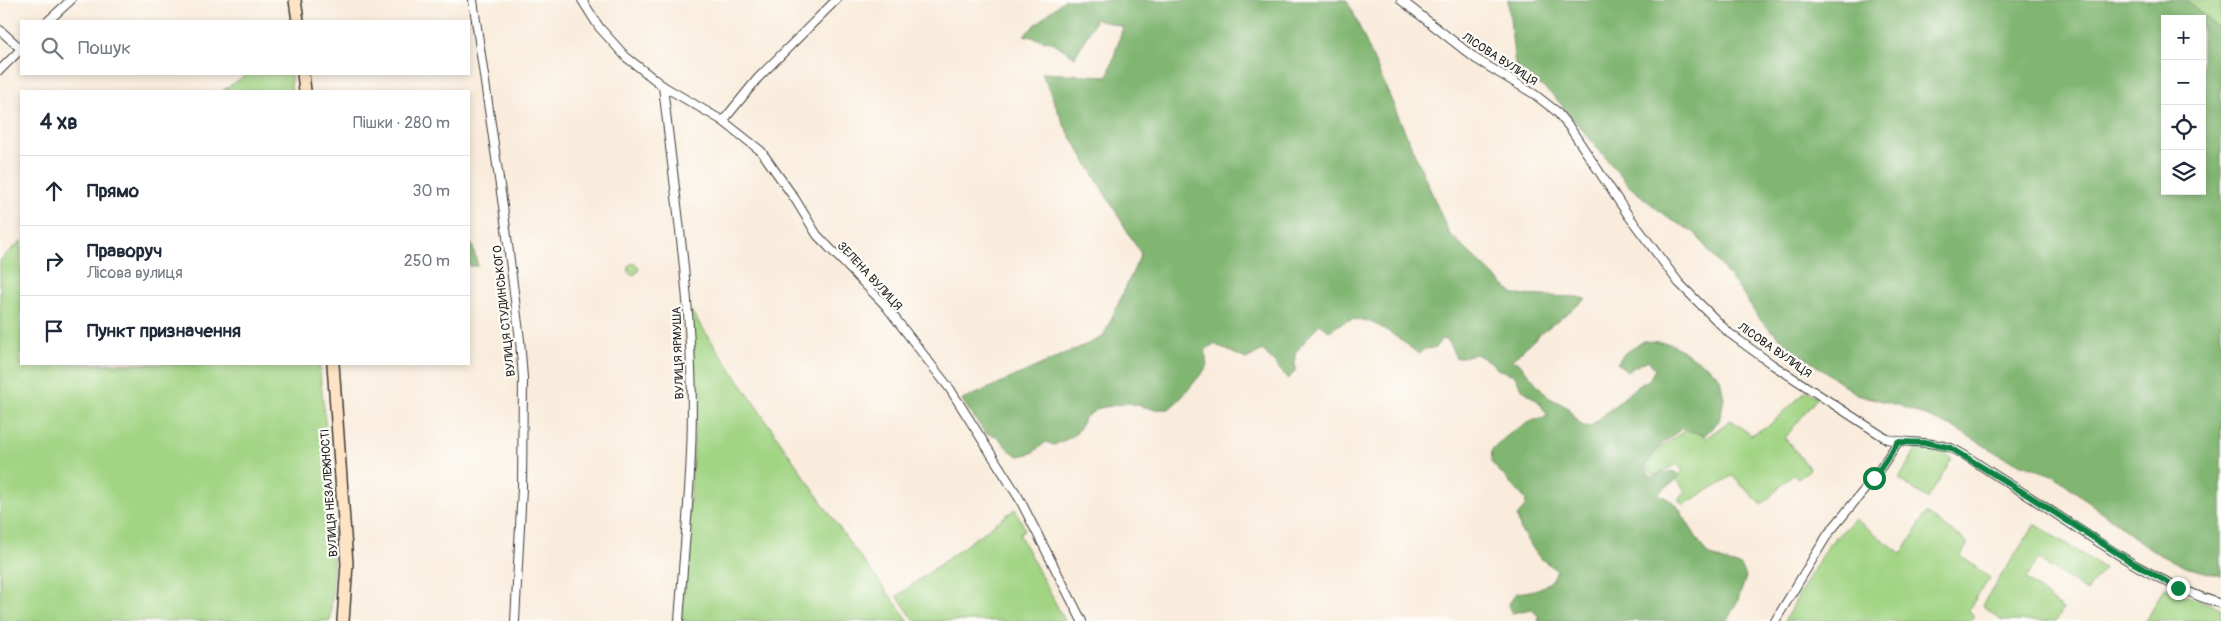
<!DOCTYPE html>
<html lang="uk">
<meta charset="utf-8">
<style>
body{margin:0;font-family:Pangolin,sans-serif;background:#f6f6f7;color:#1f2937}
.controls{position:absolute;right:15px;top:15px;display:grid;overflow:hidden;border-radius:0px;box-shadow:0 2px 8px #0003}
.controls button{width:45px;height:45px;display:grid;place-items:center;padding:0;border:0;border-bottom:1px solid #e0e1e3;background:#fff;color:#1f2937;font:25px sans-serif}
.stop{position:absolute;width:15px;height:15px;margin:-11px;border:4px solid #0b8043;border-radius:50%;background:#fff}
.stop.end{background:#0b8043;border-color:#fff;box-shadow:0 1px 5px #0008}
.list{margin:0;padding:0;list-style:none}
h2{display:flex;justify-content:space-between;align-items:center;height:65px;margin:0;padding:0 20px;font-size:21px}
h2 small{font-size:16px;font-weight:400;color:#747a83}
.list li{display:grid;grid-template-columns:32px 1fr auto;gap:15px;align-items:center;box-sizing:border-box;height:70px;padding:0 20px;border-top:1px solid #e0e1e3}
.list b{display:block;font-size:19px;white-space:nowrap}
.list p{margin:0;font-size:16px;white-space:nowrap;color:#747a83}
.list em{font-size:16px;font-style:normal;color:#747a83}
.icon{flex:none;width:28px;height:28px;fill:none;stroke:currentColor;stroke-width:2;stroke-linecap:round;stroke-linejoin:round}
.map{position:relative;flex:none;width:2221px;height:621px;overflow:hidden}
.search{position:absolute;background:#fff;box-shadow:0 2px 8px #0003;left:20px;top:20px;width:450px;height:55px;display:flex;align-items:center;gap:12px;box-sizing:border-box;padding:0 18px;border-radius:0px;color:#747a83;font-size:19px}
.panel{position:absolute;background:#fff;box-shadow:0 2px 8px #0003;left:20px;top:90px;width:450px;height:275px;border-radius:0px}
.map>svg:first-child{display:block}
.green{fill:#a2d484;stroke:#5f7850}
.forest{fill:#81b672;stroke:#4e6947;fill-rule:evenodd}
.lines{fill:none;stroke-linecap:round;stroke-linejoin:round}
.street-casing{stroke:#3d3b39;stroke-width:10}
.secondary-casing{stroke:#3d3b39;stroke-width:14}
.street{stroke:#fff;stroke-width:8}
.secondary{stroke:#fee4c5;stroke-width:11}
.route{stroke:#0b8043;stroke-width:6}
.labels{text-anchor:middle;stroke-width:4.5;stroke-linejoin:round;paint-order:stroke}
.street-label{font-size:12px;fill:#1c1c1c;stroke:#fdfcf7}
</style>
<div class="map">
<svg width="2221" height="621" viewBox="0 0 2221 621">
<rect width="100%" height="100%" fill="#fdfcf7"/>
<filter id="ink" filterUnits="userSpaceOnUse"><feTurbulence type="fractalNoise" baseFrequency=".02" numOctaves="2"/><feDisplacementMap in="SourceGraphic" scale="10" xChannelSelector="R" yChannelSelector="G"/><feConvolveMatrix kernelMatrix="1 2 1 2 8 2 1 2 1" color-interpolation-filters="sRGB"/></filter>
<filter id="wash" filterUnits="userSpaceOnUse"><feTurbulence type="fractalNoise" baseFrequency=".0096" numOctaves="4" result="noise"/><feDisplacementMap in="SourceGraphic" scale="20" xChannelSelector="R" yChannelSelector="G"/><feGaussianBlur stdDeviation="1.12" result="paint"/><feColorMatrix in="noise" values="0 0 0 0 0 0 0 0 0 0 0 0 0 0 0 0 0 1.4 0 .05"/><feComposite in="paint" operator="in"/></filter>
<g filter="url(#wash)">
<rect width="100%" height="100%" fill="#f9ecdc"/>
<g class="green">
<path d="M2186,0H2221V31L2188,2Z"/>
<path d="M248,74H291V91H222Z"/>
<path d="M21,241V364H319C328,450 339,534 330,621H0V260Z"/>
<circle cx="633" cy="269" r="5.5"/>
<path d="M691,311L849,542L909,621H682L696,407L688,312Z"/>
<path d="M1807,390L1817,398L1785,438L1810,469L1798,479L1793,474L1762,505L1732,476L1683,505L1678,499L1686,492L1675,477L1683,471L1677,464L1654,476L1642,461L1694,424L1706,438L1731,420L1751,435L1771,424Z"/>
<path d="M1918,446L1937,448L1952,458L1928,499L1899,479Z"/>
<path d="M1015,509L1025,529L1019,534L1065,621H915L897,596Z"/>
<path d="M1926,513L1968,543L1961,556L1990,578L1968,610L1975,616L1971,621H1784L1827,546L1855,519L1902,554Z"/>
<path d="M2035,524L2104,568L2087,591L2038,559L2026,579L2063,609L2056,621H2002L1982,605Z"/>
<path d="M2164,588L2221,608V621H2146Z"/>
</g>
<g class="forest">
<path d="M1064,0H1346L1353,12L1449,233L1514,295L1579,297L1586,299L1541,333L1511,361L1518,362L1548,397L1567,407L1581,425L1590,427L1636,387L1649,380L1655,369L1648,360L1627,371L1617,363L1624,354L1644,341L1658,342L1670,343L1710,368L1720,378L1724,399L1719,421L1705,435L1681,429L1659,447L1645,466L1649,475L1654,478L1661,473L1673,471L1679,475C1673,487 1664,485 1659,494L1676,504L1706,553L1723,561L1741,566L1746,577L1738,600L1728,619L1726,621H1538L1539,617L1531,609L1512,613L1509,604L1516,593C1534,591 1550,588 1557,571L1538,556L1521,531L1517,516L1525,507L1526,500L1491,462L1492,450C1511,431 1522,423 1548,416L1539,402L1523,390L1514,375L1497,369L1494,364L1476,354L1456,358L1448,340L1441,339L1436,348L1424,349L1419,354C1399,340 1375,316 1350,320C1344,320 1335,328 1329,331L1320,324C1310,333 1304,343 1295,353V372L1288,379L1263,350L1246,359L1214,344L1205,350L1207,367L1181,398L1169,409H1153L1129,403L1099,408L1084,418C1078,437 1071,437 1054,445L1046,442L1032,453L1019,456L1009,450L997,436L985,433L962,400L1103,337L1141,254L1064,125L1042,73L1108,76L1123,27L1096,19L1075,57L1054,43L1024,35Z"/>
<path d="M1508,0H2186L2221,31V576L2185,567L2151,550L2055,476L2005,458L1953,427L1901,406L1857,394L1791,348L1760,320L1740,290L1694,232L1668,218L1629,186L1555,97L1515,65ZM2165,19H2202V191H2165Z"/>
<path d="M472,244L478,266H469V246Z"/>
</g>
</g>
<g filter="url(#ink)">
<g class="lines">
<g class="street-casing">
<g id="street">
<path d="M473,0L504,213L520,340L523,378L522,488L515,621"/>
<path d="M582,0L599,27L626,57L663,86L723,121L761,151L795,199L817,235L885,305L950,389L1019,498L1082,621"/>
<path d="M1401,0L1476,59L1534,94L1556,111L1570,128L1628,215L1679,283L1729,333L1773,365L1887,439C1908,444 1930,440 1951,448C1969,456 1986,470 2003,480C2074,523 2141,579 2221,604"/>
<path d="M48,21L71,0"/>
<path d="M0,30L21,49"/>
<path d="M0,70L21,49"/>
<path d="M663,86C673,180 688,274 691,368C695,452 685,537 679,621"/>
<path d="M723,121L758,78L836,0"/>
<path d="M1775,621L1828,534L1874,478L1898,442"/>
</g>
</g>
<g class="secondary-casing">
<g id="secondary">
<path d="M295,0L298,21"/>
<path d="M303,74L305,91"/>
<path d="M333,364L347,564L343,621"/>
</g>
</g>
<use href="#street" class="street"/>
<use href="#secondary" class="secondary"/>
</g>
</g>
<g class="lines" filter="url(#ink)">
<path class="route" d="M1874,478L1898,442L1929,443L1951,448L2029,496L2128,560L2178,588"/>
</g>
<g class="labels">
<g class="street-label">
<text transform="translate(1500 59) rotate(33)" y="4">ЛІСОВА ВУЛИЦЯ</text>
<text transform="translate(870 276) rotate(47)" y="4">ЗЕЛЕНА ВУЛИЦЯ</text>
<text transform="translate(504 311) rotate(-96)" y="4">ВУЛИЦЯ СТУДИНСЬКОГО</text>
<text transform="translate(1775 350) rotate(35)" y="4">ЛІСОВА ВУЛИЦЯ</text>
<text transform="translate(678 353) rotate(-92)" y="4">ВУЛИЦЯ ЯРМУША</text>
<text transform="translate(329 493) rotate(-94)" y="4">ВУЛИЦЯ НЕЗАЛЕЖНОСТІ</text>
</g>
</g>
</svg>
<div class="controls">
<button>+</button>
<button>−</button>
<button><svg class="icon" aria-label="locate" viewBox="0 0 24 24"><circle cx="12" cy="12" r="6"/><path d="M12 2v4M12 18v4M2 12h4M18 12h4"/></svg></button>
<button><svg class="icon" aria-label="layers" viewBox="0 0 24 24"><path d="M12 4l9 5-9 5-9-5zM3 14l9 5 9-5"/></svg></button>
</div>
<div class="stop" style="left:1874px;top:478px"></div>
<div class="stop end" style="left:2178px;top:588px"></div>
<div class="search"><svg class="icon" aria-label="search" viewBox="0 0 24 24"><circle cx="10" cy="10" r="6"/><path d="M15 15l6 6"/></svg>Пошук</div>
<section class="panel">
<h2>4 хв<small>Пішки · 280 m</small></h2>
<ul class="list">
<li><svg class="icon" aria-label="ahead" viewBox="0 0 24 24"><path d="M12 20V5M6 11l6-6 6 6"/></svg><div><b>Прямо</b></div><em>30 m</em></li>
<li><svg class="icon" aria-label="right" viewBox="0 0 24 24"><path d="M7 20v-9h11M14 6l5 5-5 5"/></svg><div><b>Праворуч</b><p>Лісова вулиця</p></div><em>250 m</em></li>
<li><svg class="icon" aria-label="arrive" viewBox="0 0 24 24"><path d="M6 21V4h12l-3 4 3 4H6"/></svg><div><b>Пункт призначення</b></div></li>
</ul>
</section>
</div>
